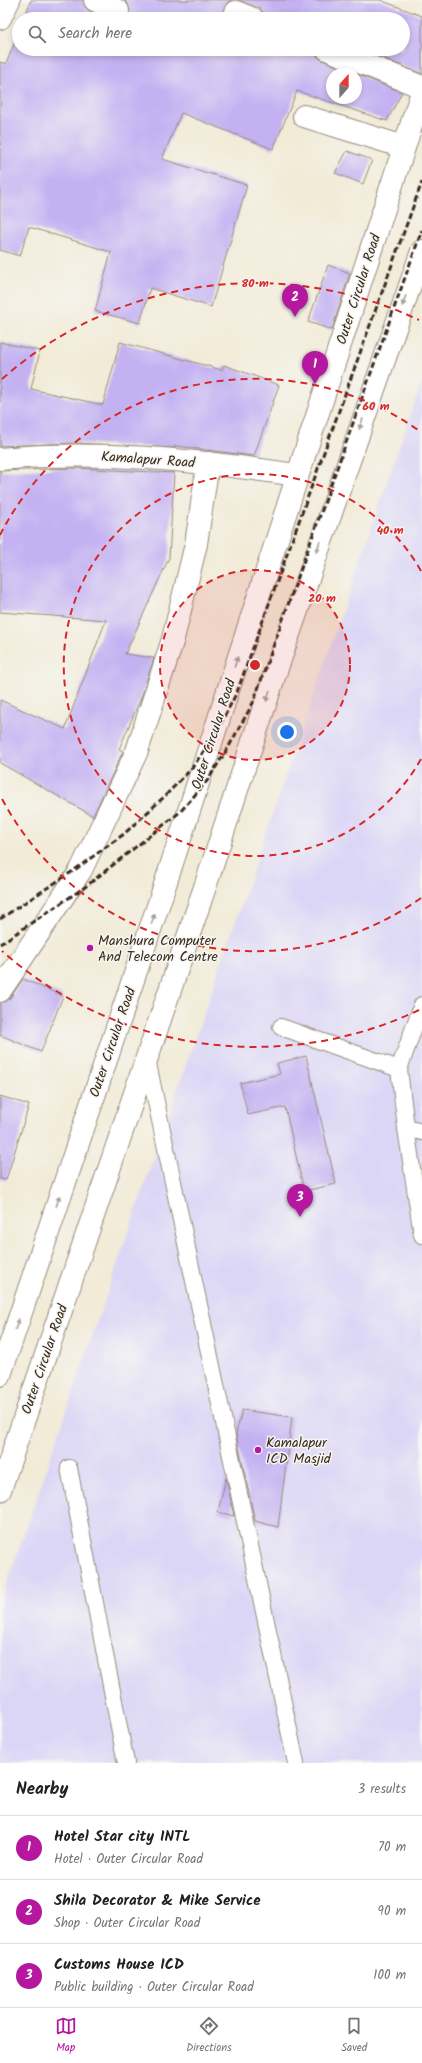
<!DOCTYPE html>
<meta charset="utf-8">
<style>
body{margin:0;font-family:Kalam,sans-serif;background:#f6f6f6;color:#202124}
.compass{position:absolute;left:326px;top:68px;width:36px;height:36px;border-radius:50%;background:#fff;box-shadow:0 2px 6px #0003;rotate:21deg}
.you{position:absolute;left:287px;top:732px;width:14px;height:14px;margin:-10px;border:3px solid #fff;border-radius:50%;background:#1a73e8;box-shadow:0 0 0 6px #1a73e833}
.badge{display:grid;place-items:center;width:26px;height:26px;border-radius:50%;background:#b5179e;color:#fff;font-size:13px;font-weight:700}
.pin{position:absolute;translate:-50% -33px;filter:drop-shadow(0 1px 2px #0008)}
.pin::after{content:'';position:absolute;top:21px;width:14px;height:12px;background:inherit;clip-path:polygon(0 0,100% 0,50% 100%)}
.list{margin:0;padding:0;list-style:none}
h2{display:flex;justify-content:space-between;align-items:center;height:52px;margin:0;padding:0 16px;font-size:17px}
h2 small{font-size:13px;font-weight:400;color:#757577}
.list li{display:grid;grid-template-columns:26px 1fr auto;gap:12px;align-items:center;box-sizing:border-box;height:64px;padding:0 16px;border-top:1px solid #e0e0e0}
.list b{display:block;font-size:15px;white-space:nowrap}
.list p{margin:0;font-size:13px;white-space:nowrap;color:#757577}
.list em{font-size:13px;font-style:normal;color:#757577}
.icon{flex:none;width:22px;height:22px;fill:none;stroke:currentColor;stroke-width:2;stroke-linecap:round;stroke-linejoin:round}
.map{position:relative;flex:none;width:422px;height:1763px;overflow:hidden}
.search{position:absolute;background:#fff;box-shadow:0 2px 6px #0003;left:12px;right:12px;top:12px;height:44px;display:flex;align-items:center;gap:10px;box-sizing:border-box;padding:0 14px;border-radius:22px;color:#757577;font-size:15px}
.sheet{height:244px;background:#fff}
nav{display:flex;justify-content:space-around;align-items:center;box-sizing:border-box;height:56px;border-top:1px solid #e0e0e0;background:#fff;font-size:11px;color:#757577}
nav a{display:grid;justify-items:center;gap:2px}
nav .on{color:#b5179e}
.map>svg:first-child{display:block}
.built{fill:#dcd6f6}
.building{fill:#c3b1f2}
.lines{fill:none;stroke-linecap:round;stroke-linejoin:round}
.lane-casing{stroke:#968a7b;stroke-width:18}
.street-casing{stroke:#968a7b;stroke-width:24}
.primary-casing{stroke:#968a7b;stroke-width:24}
.lane{stroke:#fff;stroke-width:16}
.street{stroke:#fff;stroke-width:22}
.primary{stroke:#fff;stroke-width:22}
.rail{stroke:#3b2a1e;stroke-width:3;stroke-dasharray:6 3;stroke-linecap:butt}
.oneway{fill:#a79f9a}
.ring{fill:none;stroke:#d62828;stroke-width:2;stroke-dasharray:7 5}
.poi-dot{fill:#b5179e;stroke:#f6f6f2;stroke-width:1.5}
.labels{text-anchor:middle;stroke-width:3;stroke-linejoin:round;paint-order:stroke}
.street-label{font-size:14px;fill:#3b2a1e;stroke:#f6f6f2}
.poi-label{font-size:14px;fill:#3b2a1e;stroke:#f6f6f2;text-anchor:start}
.centre{fill:#d62828;stroke:#f6f6f2;stroke-width:2}
.ring-label{font-size:12px;text-anchor:middle;font-weight:bold;fill:#d62828;stroke:#f6f6f2;stroke-width:3;stroke-linejoin:round;paint-order:stroke}
</style>
<div class="map">
<svg width="422" height="1763" viewBox="0 0 422 1763">
<rect width="100%" height="100%" fill="#f6f6f2"/>
<filter id="ink" filterUnits="userSpaceOnUse"><feTurbulence type="fractalNoise" baseFrequency=".025" numOctaves="2"/><feDisplacementMap in="SourceGraphic" scale="8" xChannelSelector="R" yChannelSelector="G"/><feConvolveMatrix kernelMatrix="1 2 1 2 8 2 1 2 1" color-interpolation-filters="sRGB"/></filter>
<filter id="wash" filterUnits="userSpaceOnUse"><feTurbulence type="fractalNoise" baseFrequency=".012" numOctaves="4" result="noise"/><feDisplacementMap in="SourceGraphic" scale="16" xChannelSelector="R" yChannelSelector="G"/><feGaussianBlur stdDeviation="0.9" result="paint"/><feColorMatrix in="noise" values="0 0 0 0 0 0 0 0 0 0 0 0 0 0 0 0 0 1.4 0 .05"/><feComposite in="paint" operator="in"/></filter>
<g filter="url(#wash)">
<rect width="100%" height="100%" fill="#f2ebd8"/>
<path class="built" d="M422,381V1763H0V1604Z"/>
<g id="blocks">
<g class="building">
<path d="M31,0H83L85,7L89,11L106,19H24Z"/>
<path d="M124,0H233L228,2L224,8L226,19H127L130,10L128,4Z"/>
<path d="M238,0H380L422,16V74L361,49H403V19H265L263,12L258,8Z"/>
<path d="M19,31V49H315L317,56L322,60L356,74H332V98H356V74L402,92L387,121L297,91L273,149L181,113L162,159L247,185L211,307L150,288L140,323L95,311L111,252L29,227L20,256L0,250V62L6,64Z"/>
<path d="M347,151L372,160L363,184L335,173Z"/>
<path d="M328,265L350,273L332,330L308,322Z"/>
<path d="M0,342L40,351L31,389L103,405L120,342L222,370L224,365L279,385L254,456L175,446V448L74,443L0,446Z"/>
<path d="M74,468L174,473L169,558L125,654L154,658L141,698L119,749L123,751L93,816L0,763V700L65,729L106,620L0,612V471Z"/>
<path d="M23,979L63,996L41,1052L0,1035V1003L10,998Z"/>
<path d="M306,1056L336,1184L304,1191L285,1107L248,1115L240,1083L280,1074L277,1063Z"/>
<path d="M0,1096L29,1105L6,1180L0,1179Z"/>
<path d="M242,1410L292,1417L278,1527L255,1521L236,1434Z"/>
<path d="M226,1478L234,1516L218,1512Z"/>
</g>
</g>
</g>
<g filter="url(#ink)">
<use href="#blocks" fill-opacity="0" stroke="#968a7b" stroke-width="1"/>
<g class="lines">
<g class="lane-casing">
<g id="lane">
<path d="M422,1005L399,1069L406,1128L422,1235"/>
<path d="M281,1027L399,1069"/>
<path d="M147,1059L296,1763"/>
<path d="M406,1128L422,1132"/>
<path d="M69,1468L126,1763"/>
</g>
</g>
<g class="street-casing">
<g id="street">
<path d="M95,0L118,11"/>
<path d="M236,12L253,19"/>
<path d="M0,18L9,0"/>
<path d="M327,49L422,87"/>
<path d="M304,116L404,147"/>
<path d="M0,459C99,450 198,460 296,475"/>
<path d="M0,991L81,870L137,751L173,639L196,544L208,463"/>
</g>
</g>
<g class="primary-casing">
<g id="primary">
<path d="M0,1375L162,894L422,92"/>
<path d="M0,1490L206,884L275,674L422,251"/>
</g>
</g>
<use href="#lane" class="lane"/>
<use href="#street" class="street"/>
<use href="#primary" class="primary"/>
<g class="rail">
<path d="M0,919L73,871L124,834L165,796L192,768L215,735L237,692L422,182"/>
<path d="M0,944L85,887L180,812L207,781L228,748L253,703L422,230"/>
</g>
</g>
<defs><path id="oneway-solid" d="M-6-.8H1V-3.2L6.5 0L1 3.2V.8H-6Z"/></defs>
<g class="oneway">
<use href="#oneway-solid" transform="translate(404 301) rotate(109)"/>
<use href="#oneway-solid" transform="translate(361 424) rotate(109)"/>
<use href="#oneway-solid" transform="translate(318 547) rotate(109)"/>
<use href="#oneway-solid" transform="translate(236 662) rotate(-72)"/>
<use href="#oneway-solid" transform="translate(268 696) rotate(108)"/>
<use href="#oneway-solid" transform="translate(153 919) rotate(-71)"/>
<use href="#oneway-solid" transform="translate(58 1201) rotate(-71)"/>
<use href="#oneway-solid" transform="translate(17 1324) rotate(-71)"/>
</g>
</g>
<circle cx="255" cy="665" r="95" fill="#d62828" fill-opacity=".12"/>
<g class="ring">
<circle cx="255" cy="665" r="95"/>
<path d="M421 759A191 191 0 1 1 421 571"/>
<path d="M421 898A286 286 0 0 1 0 795M0 535A286 286 0 0 1 421 432"/>
<path d="M419 1010A382 382 0 0 1 2 951M2 379A382 382 0 0 1 419 320"/>
</g>
<g class="poi-dot">
<circle cx="90" cy="948" r="4"/>
<circle cx="258" cy="1450" r="4"/>
</g>
<g class="labels">
<g class="street-label">
<text transform="translate(358 289) rotate(-72)" y="5">Outer Circular Road</text>
<text transform="translate(148 459) rotate(4)" y="5">Kamalapur Road</text>
<text transform="translate(213 734) rotate(-72)" y="5">Outer Circular Road</text>
<text transform="translate(112 1042) rotate(-71)" y="5">Outer Circular Road</text>
<text transform="translate(44 1359) rotate(-71)" y="5">Outer Circular Road</text>
</g>
<g class="poi-label">
<text x="98" y="945">Manshura Computer<tspan x="98" dy="16">And Telecom Centre</tspan></text>
<text x="266" y="1447">Kamalapur<tspan x="266" dy="16">ICD Masjid</tspan></text>
</g>
</g>
<circle cx="255" cy="665" r="6" class="centre"/>
<g class="ring-label">
<text x="255" y="287">80 m</text>
<text x="376" y="410">60 m</text>
<text x="390" y="534">40 m</text>
<text x="322" y="602">20 m</text>
</g>
</svg>
<svg class="compass" viewBox="-18 -18 36 36"><path d="M0-13l5 13h-10z" fill="#e53935"/><path d="M0 13l5-13h-10z" fill="#757577"/></svg>
<div class="you"></div>
<div class="pin badge" style="left:315px;top:384px">1</div>
<div class="pin badge" style="left:295px;top:317px">2</div>
<div class="pin badge" style="left:300px;top:1217px">3</div>
<div class="search"><svg class="icon" aria-label="search" viewBox="0 0 24 24"><circle cx="10" cy="10" r="6"/><path d="M15 15l6 6"/></svg>Search here</div>
</div>
<section class="sheet">
<h2>Nearby<small>3 results</small></h2>
<ul class="list">
<li><span class="badge">1</span><div><b>Hotel Star city INTL</b><p>Hotel · Outer Circular Road</p></div><em>70 m</em></li>
<li><span class="badge">2</span><div><b>Shila Decorator &amp; Mike Service</b><p>Shop · Outer Circular Road</p></div><em>90 m</em></li>
<li><span class="badge">3</span><div><b>Customs House ICD</b><p>Public building · Outer Circular Road</p></div><em>100 m</em></li>
</ul>
</section>
<nav>
<a class="on"><svg class="icon" aria-label="map" viewBox="0 0 24 24"><path d="M3 6l6-2 6 2 6-2v14l-6 2-6-2-6 2zM9 4v14M15 6v14"/></svg>Map</a>
<a><svg class="icon" aria-label="directions" viewBox="0 0 24 24"><path d="M12 3l9 9-9 9-9-9zM9 14v-3h6M13 9l2 2-2 2"/></svg>Directions</a>
<a><svg class="icon" aria-label="saved" viewBox="0 0 24 24"><path d="M7 4h10v16l-5-4-5 4z"/></svg>Saved</a>
</nav>
